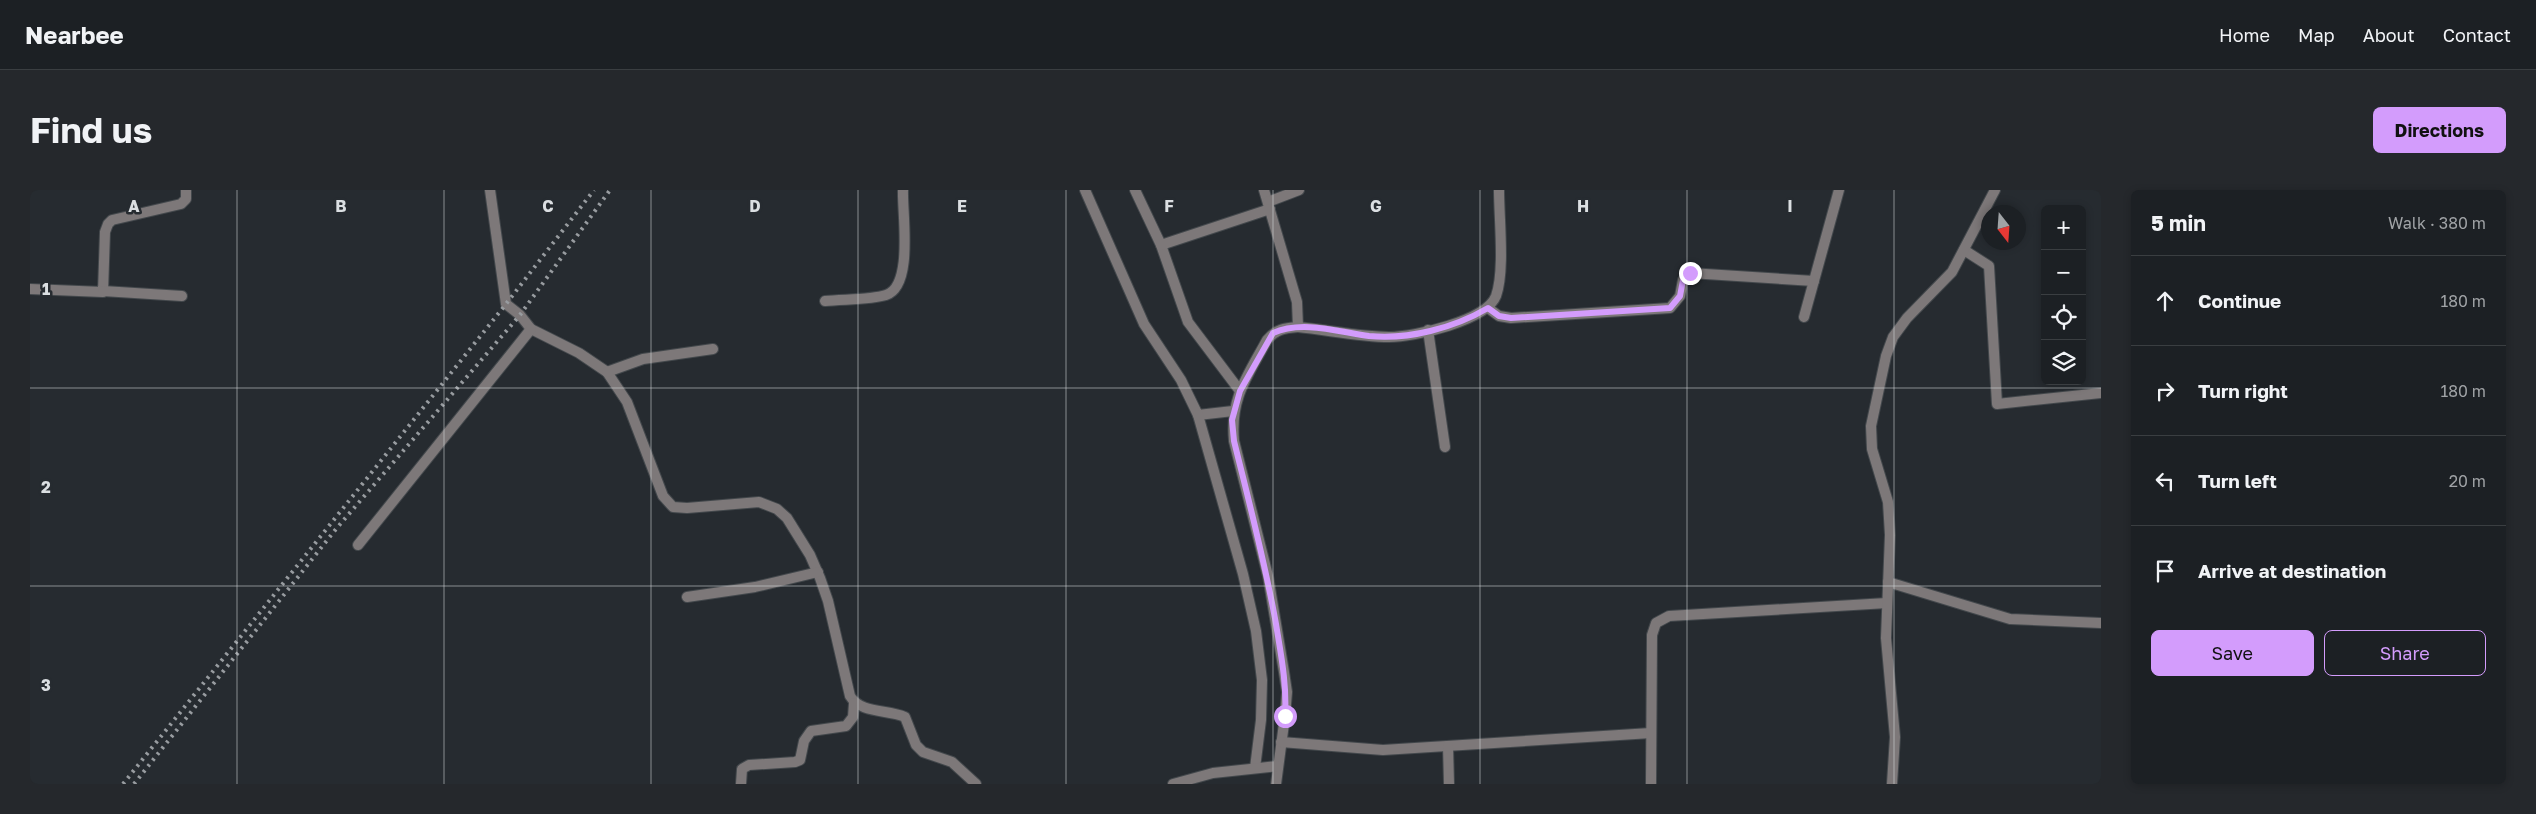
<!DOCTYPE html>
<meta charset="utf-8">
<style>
body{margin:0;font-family:"Golos Text",sans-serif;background:#25282c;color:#f1f3f6}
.controls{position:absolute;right:15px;top:15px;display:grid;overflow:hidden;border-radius:8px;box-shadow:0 2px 8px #0003}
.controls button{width:45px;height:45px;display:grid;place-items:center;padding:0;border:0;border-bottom:1px solid #3a3e41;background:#1c2024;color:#f1f3f6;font:25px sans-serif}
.compass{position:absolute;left:1951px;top:15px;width:45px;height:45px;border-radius:50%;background:#1c2024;box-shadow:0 2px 8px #0003;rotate:163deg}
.stop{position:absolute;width:15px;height:15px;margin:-11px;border:4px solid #d39cfc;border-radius:50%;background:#fff}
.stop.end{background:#d39cfc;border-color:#fff;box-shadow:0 1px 5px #0008}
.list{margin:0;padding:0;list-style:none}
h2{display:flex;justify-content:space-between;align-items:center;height:65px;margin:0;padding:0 20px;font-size:21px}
h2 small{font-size:16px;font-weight:400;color:#a0a3a6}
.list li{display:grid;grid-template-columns:32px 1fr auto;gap:15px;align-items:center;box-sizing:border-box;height:90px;padding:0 20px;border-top:1px solid #3a3e41}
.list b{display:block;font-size:19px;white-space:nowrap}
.list em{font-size:16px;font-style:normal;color:#a0a3a6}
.actions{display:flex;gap:10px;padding:15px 20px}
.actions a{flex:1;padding:11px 0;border:1px solid #d39cfc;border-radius:8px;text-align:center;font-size:18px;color:#d39cfc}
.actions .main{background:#d39cfc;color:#111}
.icon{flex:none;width:28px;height:28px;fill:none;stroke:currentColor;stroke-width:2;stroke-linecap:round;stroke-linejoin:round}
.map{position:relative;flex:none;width:2071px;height:594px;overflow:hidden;border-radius:8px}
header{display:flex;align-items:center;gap:30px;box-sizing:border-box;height:70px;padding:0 25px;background:#1c2024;border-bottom:1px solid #3a3e41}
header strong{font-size:24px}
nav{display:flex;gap:28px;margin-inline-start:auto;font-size:18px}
.intro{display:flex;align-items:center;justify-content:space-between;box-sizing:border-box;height:120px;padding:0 30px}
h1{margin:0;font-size:35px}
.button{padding:12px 22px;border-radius:8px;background:#d39cfc;color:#111;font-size:18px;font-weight:700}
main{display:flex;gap:30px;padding:0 30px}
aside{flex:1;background:#1c2024;border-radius:8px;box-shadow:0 2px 8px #0003}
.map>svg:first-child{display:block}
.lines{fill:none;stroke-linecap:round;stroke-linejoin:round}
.street-casing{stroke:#43484c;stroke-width:12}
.street{stroke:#7d7879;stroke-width:10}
.rail{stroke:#989ca0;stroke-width:4;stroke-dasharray:2.5 5;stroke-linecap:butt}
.route{stroke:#d39cfc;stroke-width:6}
.grid{fill:none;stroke:#dbdfe2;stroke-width:1;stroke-opacity:0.55}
.grid-label{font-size:16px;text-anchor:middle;font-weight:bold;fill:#dbdfe2;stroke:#262b30;stroke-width:5;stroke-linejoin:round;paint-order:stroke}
</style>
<header>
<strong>Nearbee</strong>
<nav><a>Home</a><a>Map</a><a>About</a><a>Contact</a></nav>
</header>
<div class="intro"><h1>Find us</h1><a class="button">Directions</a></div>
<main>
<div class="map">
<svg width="2071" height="594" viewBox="0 0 2071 594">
<rect width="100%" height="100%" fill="#262b30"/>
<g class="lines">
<g class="street-casing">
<g id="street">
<path d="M460,0L476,114L490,125L501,139L549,163L577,182L597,212L633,306L643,317L657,318L729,312L747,319L757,328L780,365L790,388L798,411L820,506C831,524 857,519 875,527L886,555L893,562L922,572L946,594"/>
<path d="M1055,0L1114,134L1151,190L1168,225L1203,221"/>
<path d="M1105,0L1131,55L1158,132L1210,201"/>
<path d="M1234,0L1267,112L1268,137C1255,138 1246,139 1237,150C1217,187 1200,208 1204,251L1238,386L1254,482L1257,502L1255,526L1246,594"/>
<path d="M1238,12L1269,0"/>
<path d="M1131,55L1240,19"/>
<path d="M1934,60L1959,76L1967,214L2071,203"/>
<path d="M0,99L73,102L75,42L78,34L82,30L151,14L156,9V0"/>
<path d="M73,101L152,106"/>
<path d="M795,111C813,109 840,110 856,105C884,96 872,23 873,0"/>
<path d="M1458,118L1469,126L1481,128L1640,118L1650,106L1653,90L1660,83L1784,91"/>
<path d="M1774,127L1809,0"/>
<path d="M1268,137C1298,140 1329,147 1359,147C1384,147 1456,131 1466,106C1475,81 1469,29 1469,0"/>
<path d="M1398,140L1415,257"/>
<path d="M577,182L613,169L683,159"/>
<path d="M1168,225L1213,384L1226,441L1232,490L1231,530L1225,578"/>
<path d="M328,355L501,139"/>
<path d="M1858,392L1980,429L2071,433"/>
<path d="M657,407L725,397L788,382"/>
<path d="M1251,552L1353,560L1621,543"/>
<path d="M1418,556L1419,594"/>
<path d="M711,594L712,579L719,575L765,572L770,570L774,551L781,541L816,536L823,527L824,513"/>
<path d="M1143,594L1183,583L1248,576"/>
<path d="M1621,594L1622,445L1626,433L1639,426L1857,413"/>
<path d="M1862,594L1865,547L1856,448L1860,345L1858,312L1842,259L1841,236L1856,166L1863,147L1877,128L1922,82L1965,0"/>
</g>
</g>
<use href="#street" class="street"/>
<g class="rail">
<path d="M93,594L476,114L564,0"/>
<path d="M104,594L306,339L490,125L580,0"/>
</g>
</g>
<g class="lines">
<path class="route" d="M1255,526C1257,494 1251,465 1246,434C1235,372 1219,312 1204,251L1202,230L1210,201L1243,143C1272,130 1309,142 1339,146C1378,150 1424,138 1458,118L1469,126L1481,128L1640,118L1650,106L1653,90L1660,83"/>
</g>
<path class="grid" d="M207,0V594M414,0V594M621,0V594M828,0V594M1036,0V594M1243,0V594M1450,0V594M1657,0V594M1864,0V594M0,198H2071M0,396H2071"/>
<g class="grid-label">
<text x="104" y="22">A</text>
<text x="311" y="22">B</text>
<text x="518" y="22">C</text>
<text x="725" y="22">D</text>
<text x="932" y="22">E</text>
<text x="1139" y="22">F</text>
<text x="1346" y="22">G</text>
<text x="1553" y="22">H</text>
<text x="1760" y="22">I</text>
<text x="16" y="105">1</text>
<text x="16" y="303">2</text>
<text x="16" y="501">3</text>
</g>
</svg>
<div class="controls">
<button>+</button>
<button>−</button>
<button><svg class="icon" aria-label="locate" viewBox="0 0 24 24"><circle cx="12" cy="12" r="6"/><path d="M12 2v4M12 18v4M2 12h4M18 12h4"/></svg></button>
<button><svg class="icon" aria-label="layers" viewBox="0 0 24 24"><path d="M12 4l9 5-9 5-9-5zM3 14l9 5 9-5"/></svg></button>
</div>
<svg class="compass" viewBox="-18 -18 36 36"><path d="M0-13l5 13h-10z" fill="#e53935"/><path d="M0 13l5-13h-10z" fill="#a0a3a6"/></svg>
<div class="stop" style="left:1255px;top:526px"></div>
<div class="stop end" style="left:1660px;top:83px"></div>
</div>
<aside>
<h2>5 min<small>Walk · 380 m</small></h2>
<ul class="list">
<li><svg class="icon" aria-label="ahead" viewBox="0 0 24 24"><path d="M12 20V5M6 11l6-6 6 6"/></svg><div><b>Continue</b></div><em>180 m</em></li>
<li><svg class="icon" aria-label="right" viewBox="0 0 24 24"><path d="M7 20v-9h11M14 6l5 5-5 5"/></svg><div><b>Turn right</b></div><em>180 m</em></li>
<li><svg class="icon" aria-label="left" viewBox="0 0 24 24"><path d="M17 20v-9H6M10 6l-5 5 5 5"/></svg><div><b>Turn left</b></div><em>20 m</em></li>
<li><svg class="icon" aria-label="arrive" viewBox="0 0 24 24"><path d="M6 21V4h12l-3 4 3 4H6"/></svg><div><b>Arrive at destination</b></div></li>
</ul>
<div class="actions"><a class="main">Save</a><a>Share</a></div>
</aside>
</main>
